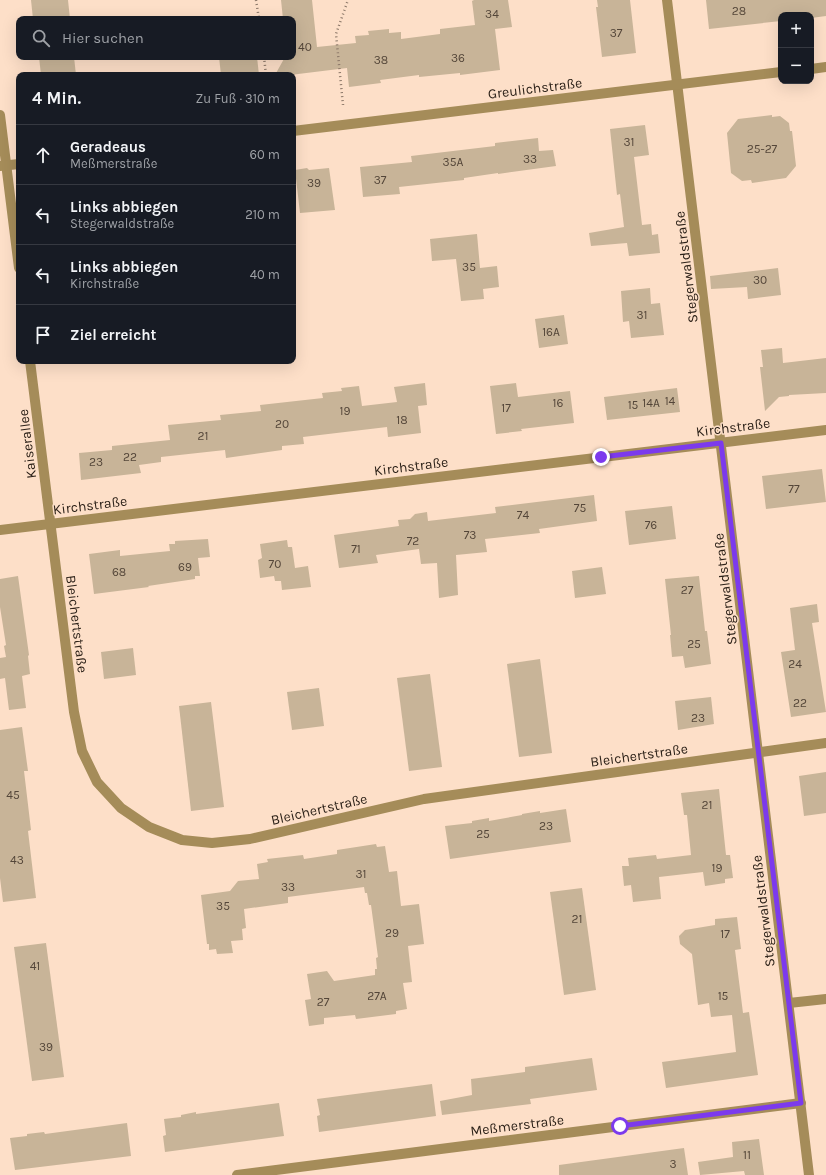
<!DOCTYPE html>
<html lang="de">
<meta charset="utf-8">
<style>
body{margin:0;font-family:Karla,sans-serif;background:#242831;color:#f1f3f6}
.controls{position:absolute;right:12px;top:12px;display:grid;overflow:hidden;border-radius:8px;box-shadow:0 4px 16px #0002}
.controls button{width:36px;height:36px;display:grid;place-items:center;padding:0;border:0;border-bottom:1px solid #363941;background:#171b24;color:#f1f3f6;font:20px sans-serif}
.stop{position:absolute;width:12px;height:12px;margin:-9px;border:3px solid #7c3aed;border-radius:50%;background:#fff}
.stop.end{background:#7c3aed;border-color:#fff;box-shadow:0 1px 4px #0008}
.list{margin:0;padding:0;list-style:none}
h2{display:flex;justify-content:space-between;align-items:center;height:52px;margin:0;padding:0 16px;font-size:17px}
h2 small{font-size:13px;font-weight:400;color:#9ea1a6}
.list li{display:grid;grid-template-columns:26px 1fr auto;gap:12px;align-items:center;box-sizing:border-box;height:60px;padding:0 16px;border-top:1px solid #363941}
.list b{display:block;font-size:15px;white-space:nowrap}
.list p{margin:0;font-size:13px;white-space:nowrap;color:#9ea1a6}
.list em{font-size:13px;font-style:normal;color:#9ea1a6}
.icon{flex:none;width:22px;height:22px;fill:none;stroke:currentColor;stroke-width:2;stroke-linecap:round;stroke-linejoin:round}
.map{position:relative;flex:none;width:826px;height:1175px;overflow:hidden}
.search{position:absolute;background:#171b24;box-shadow:0 4px 16px #0002;left:16px;top:16px;width:280px;height:44px;display:flex;align-items:center;gap:10px;box-sizing:border-box;padding:0 14px;border-radius:8px;color:#9ea1a6;font-size:15px}
.panel{position:absolute;background:#171b24;box-shadow:0 4px 16px #0002;left:16px;top:72px;width:280px;height:292px;border-radius:8px}
.map>svg:first-child{display:block}
.building{fill:#c8b498}
.lines{fill:none;stroke-linecap:round;stroke-linejoin:round}
.path{stroke:#8b7768;stroke-width:2.5;stroke-dasharray:1 3;stroke-linecap:butt}
.minor{stroke:#a58c59;stroke-width:10}
.route{stroke:#7c3aed;stroke-width:5}
.labels{text-anchor:middle;stroke-width:3;stroke-linejoin:round;paint-order:stroke}
.number-label{font-size:12px;fill:#544639}
.street-label{font-size:14px;fill:#2d2219;stroke:#fddfc8}
</style>
<div class="map">
<svg width="826" height="1175" viewBox="0 0 826 1175">
<rect width="100%" height="100%" fill="#fddfc8"/>
<g class="building">
<path d="M31,0H68L70,19H33Z"/>
<path d="M281,0H312L317,47L356,43L355,36L369,35L368,31L389,29V33L401,32V39L440,34V29L475,25L472,1L474,0H508L512,27L495,29L500,70L460,75V73L419,77V75L380,80L381,83L349,87L347,68L290,75H275L285,57H293V19H283Z"/>
<path d="M597,0H630L636,53L602,57L596,7H598Z"/>
<path d="M706,0H826V16L811,18V15H781V21L709,29Z"/>
<path d="M39,57H74L76,75H41Z"/>
<path d="M219,57H257L259,75H221Z"/>
<path d="M772,115V117L780,116L789,123L790,131H792L796,166L786,178L752,183L751,180L742,181L731,173L727,133L738,119Z"/>
<path d="M645,125L649,155L634,157L642,225L651,224L652,235L658,234L660,253L629,256L627,243L591,246L589,233L624,227L620,194L617,195L610,129Z"/>
<path d="M538,138L539,151L553,150L556,166L498,174V173L464,178V180L399,187L400,194L363,197L360,167L412,162L411,156L495,146V143Z"/>
<path d="M307,168L309,170L329,168L335,210L300,213L295,170Z"/>
<path d="M477,234L480,268L497,266L499,287L483,289L484,299L461,301L456,259L432,261L430,239Z"/>
<path d="M778,268L781,295L748,299L747,287L711,289L710,276Z"/>
<path d="M650,288L651,304L660,303L664,335L631,338L629,321L623,322L621,291Z"/>
<path d="M564,315L568,344L539,348L535,319Z"/>
<path d="M782,348L783,363L826,358V393L789,395V396L779,397L765,411L760,367H763L761,350Z"/>
<path d="M425,383L427,405L418,406L421,433L388,437L387,427L303,437L304,444L282,446V450L226,458L225,450L161,457V462L139,465L141,473L81,480L79,453L112,450V446L170,440L168,425L221,420L220,415L261,411L260,405L323,398L322,393L342,391L341,388L359,386L362,406L397,402L394,387Z"/>
<path d="M516,383L518,397L570,391L574,423L521,429L522,431L496,434L490,386Z"/>
<path d="M677,388L680,412L607,420L604,397Z"/>
<path d="M822,469L826,502L766,509L762,476Z"/>
<path d="M594,495L597,521L539,529L540,533L485,539L487,552L456,555L458,595L439,598L437,563L421,564L419,549L376,555L378,563L339,568L334,535L399,526L398,520L410,519L415,514L427,512L428,521L496,513L495,507Z"/>
<path d="M672,506L676,539L629,545L625,511Z"/>
<path d="M208,539L210,557L198,558L200,576H195V579L148,586L149,587L94,594L89,554L120,550V556L170,551L169,544H175V541Z"/>
<path d="M287,540L288,547H292L295,568L308,566L311,587L282,590L281,581H275L274,576L260,578L258,560L262,558L260,544Z"/>
<path d="M602,567L606,594L575,598L572,571Z"/>
<path d="M18,576L29,655L28,656L30,674L22,676L26,708L9,710L5,678L0,679V658L6,657L4,646L6,645L0,607V579Z"/>
<path d="M699,576L705,631H707L711,664L685,668L683,656L672,657L670,635H671L665,579Z"/>
<path d="M817,604L819,622L812,623L826,712L791,717L781,652L795,650L790,608Z"/>
<path d="M133,648L136,675L104,679L101,652Z"/>
<path d="M540,659L552,753L519,757L507,664Z"/>
<path d="M430,674L442,767L409,771L397,678Z"/>
<path d="M319,688L324,726L292,730L287,692Z"/>
<path d="M711,697L714,724L678,730L675,701Z"/>
<path d="M211,702L224,807L191,811L179,706Z"/>
<path d="M22,727L28,771H24L31,830L28,831L36,898L3,902L0,878V730Z"/>
<path d="M826,772V813L804,816L799,776Z"/>
<path d="M719,789L726,855H730L733,878L725,879V883L705,886L703,872L659,877L661,899L633,902L631,885L624,886L622,866H629L628,858L656,855L657,859L691,855L687,815H684L681,793Z"/>
<path d="M566,809L571,842L450,859L445,826L472,823V821L489,818V821L522,815V814L540,811V813Z"/>
<path d="M376,844L377,847L385,846L389,872L397,871L401,906L419,904L424,944L408,946L412,982L403,983L407,1009L396,1011V1014L356,1019L355,1015L324,1018V1024L309,1026L305,1000L311,999L307,974L327,971L334,981L375,975V969H377L376,958L378,957L371,905H369L367,893H365L364,887L288,897V903L244,909L246,928L242,929L243,940L231,941L233,953L217,954L216,949L209,950V944H207L201,895L230,891L238,881L259,879L257,864L268,862L267,859L303,855L304,859L337,854V850Z"/>
<path d="M582,888L596,990L564,995L550,892Z"/>
<path d="M737,917L741,949L735,950L743,1013L749,1012L758,1075L666,1088L662,1062L736,1052L732,1015L711,1017L709,1003L698,1005L692,954L680,944L679,936L685,930L715,925V919Z"/>
<path d="M46,943L64,1077L32,1081L14,947Z"/>
<path d="M592,1058L597,1090L530,1099L531,1104L442,1115L440,1101L472,1095L471,1079L525,1072V1067Z"/>
<path d="M432,1084L436,1116L319,1132L317,1116L320,1115L317,1099Z"/>
<path d="M279,1103L284,1136L165,1152L163,1136L166,1135L164,1119L181,1117V1115L196,1112V1114Z"/>
<path d="M127,1123L131,1156L15,1170L10,1138L27,1136V1134L44,1132L45,1134Z"/>
<path d="M759,1139L764,1175H745L744,1171L700,1175L698,1162L733,1157L732,1142Z"/>
<path d="M684,1148L688,1175H559V1165Z"/>
</g>
<g class="lines">
<g class="path">
<path d="M256,0L259,19"/>
<path d="M264,57L266,75"/>
<path d="M343,105L336,34L348,0"/>
</g>
<g class="minor">
<path d="M667,0L809,1175"/>
<path d="M811,69L826,67"/>
<path d="M0,115L19,268"/>
<path d="M293,131L781,72"/>
<path d="M0,166L19,164"/>
<path d="M30,361L74,712L82,751L97,782L121,808L149,827L182,840L212,843L250,839L424,799L826,743"/>
<path d="M0,530L826,430"/>
<path d="M789,1003L826,999"/>
<path d="M237,1175L801,1103"/>
</g>
</g>
<g class="lines">
<path class="route" d="M601,457L721,443L801,1103L620,1126"/>
</g>
<g class="labels">
<g class="number-label">
<text x="739" y="15">28</text>
<text x="492" y="18">34</text>
<text x="616" y="37">37</text>
<text x="305" y="51">40</text>
<text x="458" y="62">36</text>
<text x="381" y="64">38</text>
<text x="629" y="146">31</text>
<text x="762" y="153">25-27</text>
<text x="530" y="163">33</text>
<text x="453" y="166">35A</text>
<text x="380" y="184">37</text>
<text x="314" y="187">39</text>
<text x="469" y="271">35</text>
<text x="760" y="284">30</text>
<text x="642" y="319">31</text>
<text x="551" y="336">16A</text>
<text x="670" y="405">14</text>
<text x="558" y="407">16</text>
<text x="651" y="407">14A</text>
<text x="633" y="409">15</text>
<text x="506" y="412">17</text>
<text x="345" y="415">19</text>
<text x="402" y="424">18</text>
<text x="282" y="428">20</text>
<text x="203" y="440">21</text>
<text x="130" y="461">22</text>
<text x="96" y="466">23</text>
<text x="794" y="493">77</text>
<text x="580" y="512">75</text>
<text x="523" y="519">74</text>
<text x="651" y="529">76</text>
<text x="470" y="539">73</text>
<text x="413" y="545">72</text>
<text x="356" y="553">71</text>
<text x="275" y="568">70</text>
<text x="185" y="571">69</text>
<text x="119" y="576">68</text>
<text x="687" y="594">27</text>
<text x="694" y="648">25</text>
<text x="795" y="668">24</text>
<text x="800" y="707">22</text>
<text x="698" y="722">23</text>
<text x="13" y="799">45</text>
<text x="707" y="809">21</text>
<text x="546" y="830">23</text>
<text x="483" y="838">25</text>
<text x="17" y="864">43</text>
<text x="717" y="872">19</text>
<text x="361" y="878">31</text>
<text x="288" y="891">33</text>
<text x="223" y="910">35</text>
<text x="577" y="923">21</text>
<text x="392" y="937">29</text>
<text x="725" y="938">17</text>
<text x="35" y="970">41</text>
<text x="377" y="1000">27A</text>
<text x="723" y="1000">15</text>
<text x="323" y="1006">27</text>
<text x="46" y="1051">39</text>
<text x="747" y="1159">11</text>
<text x="673" y="1168">3</text>
</g>
<g class="street-label">
<text transform="translate(535 88) rotate(-7)" y="5">Greulichstraße</text>
<text transform="translate(686 267) rotate(-97)" y="5">Stegerwaldstraße</text>
<text transform="translate(733 427) rotate(-7)" y="5">Kirchstraße</text>
<text transform="translate(27 444) rotate(-97)" y="5">Kaiserallee</text>
<text transform="translate(411 466) rotate(-7)" y="5">Kirchstraße</text>
<text transform="translate(90 505) rotate(-7)" y="5">Kirchstraße</text>
<text transform="translate(725 589) rotate(-97)" y="5">Stegerwaldstraße</text>
<text transform="translate(77 624) rotate(83)" y="5">Bleichertstraße</text>
<text transform="translate(639 755) rotate(-8)" y="5">Bleichertstraße</text>
<text transform="translate(319 809) rotate(-13)" y="5">Bleichertstraße</text>
<text transform="translate(763 911) rotate(-97)" y="5">Stegerwaldstraße</text>
<text transform="translate(517 1125) rotate(-7)" y="5">Meßmerstraße</text>
</g>
</g>
</svg>
<div class="controls">
<button>+</button>
<button>−</button>
</div>
<div class="stop" style="left:620px;top:1126px"></div>
<div class="stop end" style="left:601px;top:457px"></div>
<div class="search"><svg class="icon" aria-label="search" viewBox="0 0 24 24"><circle cx="10" cy="10" r="6"/><path d="M15 15l6 6"/></svg>Hier suchen</div>
<section class="panel">
<h2>4 Min.<small>Zu Fuß · 310 m</small></h2>
<ul class="list">
<li><svg class="icon" aria-label="ahead" viewBox="0 0 24 24"><path d="M12 20V5M6 11l6-6 6 6"/></svg><div><b>Geradeaus</b><p>Meßmerstraße</p></div><em>60 m</em></li>
<li><svg class="icon" aria-label="left" viewBox="0 0 24 24"><path d="M17 20v-9H6M10 6l-5 5 5 5"/></svg><div><b>Links abbiegen</b><p>Stegerwaldstraße</p></div><em>210 m</em></li>
<li><svg class="icon" aria-label="left" viewBox="0 0 24 24"><path d="M17 20v-9H6M10 6l-5 5 5 5"/></svg><div><b>Links abbiegen</b><p>Kirchstraße</p></div><em>40 m</em></li>
<li><svg class="icon" aria-label="arrive" viewBox="0 0 24 24"><path d="M6 21V4h12l-3 4 3 4H6"/></svg><div><b>Ziel erreicht</b></div></li>
</ul>
</section>
</div>
